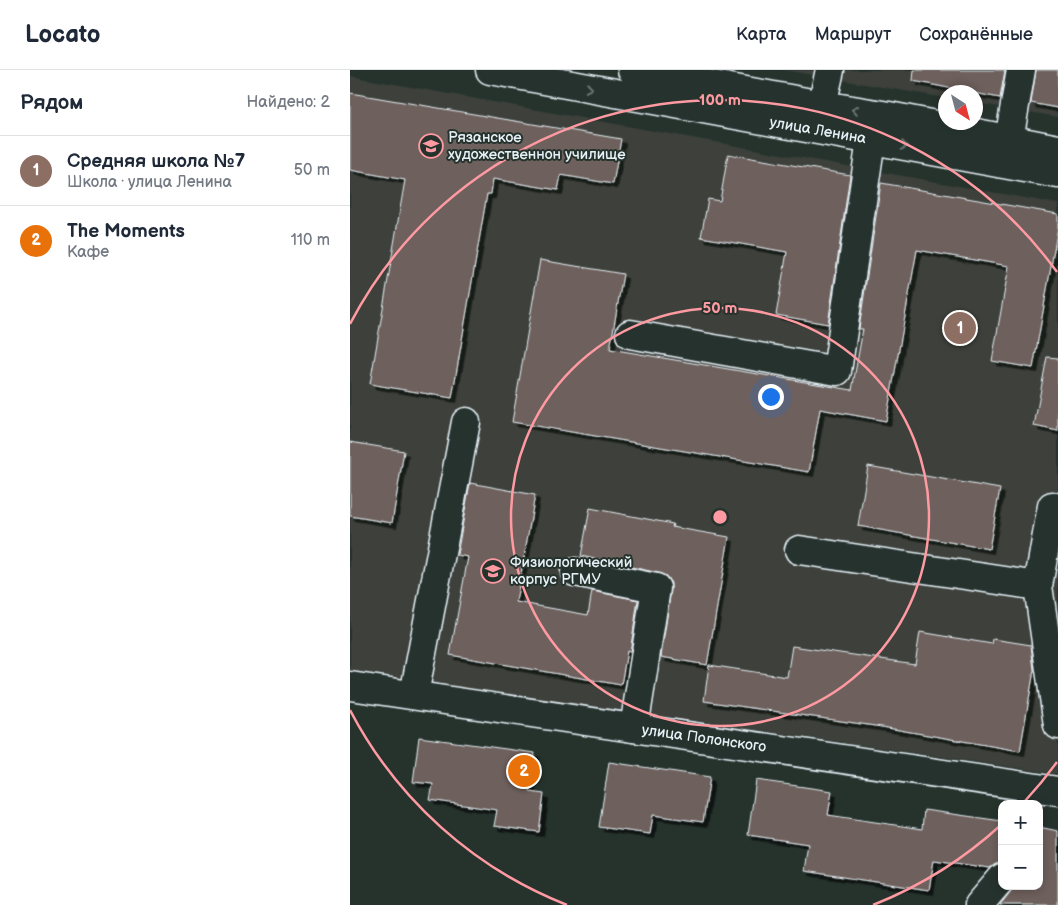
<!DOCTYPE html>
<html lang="ru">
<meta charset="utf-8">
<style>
body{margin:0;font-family:"Balsamiq Sans",sans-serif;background:#f2f2f3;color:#1f2937}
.controls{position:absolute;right:15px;bottom:15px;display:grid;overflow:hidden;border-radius:10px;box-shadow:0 2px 8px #0003}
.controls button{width:45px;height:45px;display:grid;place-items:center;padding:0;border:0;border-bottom:1px solid #e0e1e3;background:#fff;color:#1f2937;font:25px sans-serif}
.compass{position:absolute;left:588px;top:15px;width:45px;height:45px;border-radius:50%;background:#fff;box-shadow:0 2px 8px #0003;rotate:144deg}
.you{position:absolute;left:420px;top:326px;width:18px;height:18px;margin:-12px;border:4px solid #fff;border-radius:50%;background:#1a73e8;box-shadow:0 0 0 8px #1a73e833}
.badge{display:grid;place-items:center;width:32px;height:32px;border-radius:50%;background:#d93025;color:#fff;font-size:16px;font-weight:700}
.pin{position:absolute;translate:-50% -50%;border:2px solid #fff;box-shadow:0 1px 5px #0006}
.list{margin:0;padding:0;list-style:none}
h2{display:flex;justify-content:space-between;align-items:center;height:65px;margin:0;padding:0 20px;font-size:21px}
h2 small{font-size:16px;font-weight:400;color:#747a83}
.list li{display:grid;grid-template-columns:32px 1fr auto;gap:15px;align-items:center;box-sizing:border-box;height:70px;padding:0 20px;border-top:1px solid #e0e1e3}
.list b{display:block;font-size:19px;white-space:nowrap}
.list p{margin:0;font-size:16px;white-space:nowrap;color:#747a83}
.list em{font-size:16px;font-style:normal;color:#747a83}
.map{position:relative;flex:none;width:708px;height:835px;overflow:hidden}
header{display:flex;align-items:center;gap:30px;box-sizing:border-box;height:70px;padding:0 25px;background:#fff;border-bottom:1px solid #e0e1e3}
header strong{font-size:24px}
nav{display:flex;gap:28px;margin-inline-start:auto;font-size:18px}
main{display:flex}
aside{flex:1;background:#fff}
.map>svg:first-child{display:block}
.built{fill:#3c413b}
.building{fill:#6e615b;stroke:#e8f1f8;filter:url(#shadow)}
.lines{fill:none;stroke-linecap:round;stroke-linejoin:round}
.minor-casing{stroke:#e8f1f8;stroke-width:31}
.major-casing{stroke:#e8f1f8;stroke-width:31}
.minor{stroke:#26332d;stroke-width:28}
.major{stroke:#26332d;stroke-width:28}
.oneway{stroke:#6a7674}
.ring{fill:none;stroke:#ff9aa2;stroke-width:2.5}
.labels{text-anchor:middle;stroke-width:4;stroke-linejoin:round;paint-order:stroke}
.street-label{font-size:15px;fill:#e8f1f8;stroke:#26332d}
.poi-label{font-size:15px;fill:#e8f1f8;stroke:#26332d;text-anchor:start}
.centre{fill:#ff9aa2;stroke:#26332d;stroke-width:2.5}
.ring-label{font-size:15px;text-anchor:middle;font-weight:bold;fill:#ff9aa2;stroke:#26332d;stroke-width:4;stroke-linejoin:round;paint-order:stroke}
</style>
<header>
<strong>Locato</strong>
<nav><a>Карта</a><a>Маршрут</a><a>Сохранённые</a></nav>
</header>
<main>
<aside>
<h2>Рядом<small>Найдено: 2</small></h2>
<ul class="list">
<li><span class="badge" style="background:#8d6e63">1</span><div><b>Средняя школа №7</b><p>Школа · улица Ленина</p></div><em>50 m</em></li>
<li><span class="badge" style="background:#e8710a">2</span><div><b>The Moments</b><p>Кафе</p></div><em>110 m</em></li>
</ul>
</aside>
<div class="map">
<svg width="708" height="835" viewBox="0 0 708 835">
<defs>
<filter id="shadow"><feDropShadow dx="4.5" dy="4.5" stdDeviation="0" flood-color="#0009"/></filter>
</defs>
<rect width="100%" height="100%" fill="#26332d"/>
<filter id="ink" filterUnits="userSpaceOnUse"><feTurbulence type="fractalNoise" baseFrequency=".02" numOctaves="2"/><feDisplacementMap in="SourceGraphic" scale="10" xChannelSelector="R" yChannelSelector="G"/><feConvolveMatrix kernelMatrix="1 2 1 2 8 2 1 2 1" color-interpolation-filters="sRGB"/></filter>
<g filter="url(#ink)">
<g class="built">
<path d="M434,0H708V47L626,33V22H596L595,28Z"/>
<path d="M0,6L708,134V704L0,601Z"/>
</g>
<g class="building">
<path d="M564,0H655L650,28L563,11Z"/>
<path d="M686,0H708V38L681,33Z"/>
<path d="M0,23L271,69L263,114L211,105L208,120L143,109L141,124H137L102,328L20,314L55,110L0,100Z"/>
<path d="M378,84L500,105L478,254L426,245L437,182L351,167L358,129L370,131Z"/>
<path d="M531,113L708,144V157L683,298L642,291L659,196L567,180L536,351L470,339L459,402L162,352L190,190L273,204L260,279L502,320L513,259H509Z"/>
<path d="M697,287L708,288V361L684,356Z"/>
<path d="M0,372L54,381L42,453L0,446Z"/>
<path d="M518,396L650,419L639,479L508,456Z"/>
<path d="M120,413L185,425L166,532L238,545L242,521L288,530L280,582L277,581L271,615L100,585L118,487L107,485Z"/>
<path d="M240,438L323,454L322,457L379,467L357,595L311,587L321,520V513L316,506L309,503L231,486Z"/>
<path d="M570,562L642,574L643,569L681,575L684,600L670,681L532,657L354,631L359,595L437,607L442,576L565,594Z"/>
<path d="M69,667L185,683L180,722L194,724L189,762L144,756L147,740L80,730L83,714L63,712Z"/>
<path d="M259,692L360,707L353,752L303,745L300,764L249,757Z"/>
<path d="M406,710L482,721L478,745L572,759L574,740L652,751V793L646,794L640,798L584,790L579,820L454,801L458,774L398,765Z"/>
<path d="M689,757L708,761V835H650L665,816H689Z"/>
</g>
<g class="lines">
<g class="minor-casing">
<g id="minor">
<path d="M472,35L480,0"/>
<path d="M659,70L671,0"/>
<path d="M280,264L487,301L521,70"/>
<path d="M702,436L688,516L708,655"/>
<path d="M449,480L688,516"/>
<path d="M225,502L306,518L284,658"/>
<path d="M0,616L708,721"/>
<path d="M64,625L116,352"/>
<path d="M629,835L652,808"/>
</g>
</g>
<g class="major-casing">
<g id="major">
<path d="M140,0L708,104"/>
<path d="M282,0L472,35L539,46L708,79"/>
</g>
</g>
<use href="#minor" class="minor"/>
<use href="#major" class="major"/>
</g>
<defs><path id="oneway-chevron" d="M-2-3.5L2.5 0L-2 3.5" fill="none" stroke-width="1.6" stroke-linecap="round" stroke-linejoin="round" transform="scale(1.25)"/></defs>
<g class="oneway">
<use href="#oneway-chevron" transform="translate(239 18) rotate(10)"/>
<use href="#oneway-chevron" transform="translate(505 40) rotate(-171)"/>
<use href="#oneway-chevron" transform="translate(554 76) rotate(10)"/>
</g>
</g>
<g class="ring">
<circle cx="370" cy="447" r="209"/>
<path d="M707 692A417 417 0 0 1 675 731M652 754A417 417 0 0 1 523 835M217 835A417 417 0 0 1 0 640M0 254A417 417 0 0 1 707 202"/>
</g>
<defs>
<g id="university-ring" transform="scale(1.25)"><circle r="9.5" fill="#26332d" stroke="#ff9aa2" stroke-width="1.5"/><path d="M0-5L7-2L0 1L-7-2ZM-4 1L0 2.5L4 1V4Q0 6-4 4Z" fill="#ff9aa2"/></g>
</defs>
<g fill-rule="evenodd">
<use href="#university-ring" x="81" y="76"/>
<use href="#university-ring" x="143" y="501"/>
</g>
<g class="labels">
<g class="street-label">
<text transform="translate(468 60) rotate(10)" y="5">улица Ленина</text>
<text transform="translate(354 668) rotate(8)" y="5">улица Полонского</text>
</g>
<g class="poi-label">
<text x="98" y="72">Рязанское<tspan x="98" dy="17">художественнон училище</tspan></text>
<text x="160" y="497">Физиологический<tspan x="160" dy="17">корпус РГМУ</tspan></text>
</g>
</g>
<circle cx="370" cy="447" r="8" class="centre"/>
<g class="ring-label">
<text x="370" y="35">100 m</text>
<text x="370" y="243">50 m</text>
</g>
</svg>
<div class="controls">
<button>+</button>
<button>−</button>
</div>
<svg class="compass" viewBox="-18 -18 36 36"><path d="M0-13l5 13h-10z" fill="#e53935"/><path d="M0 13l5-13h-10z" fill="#747a83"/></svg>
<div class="you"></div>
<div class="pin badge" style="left:610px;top:258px;background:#8d6e63">1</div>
<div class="pin badge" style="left:174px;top:701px;background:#e8710a">2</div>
</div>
</main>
